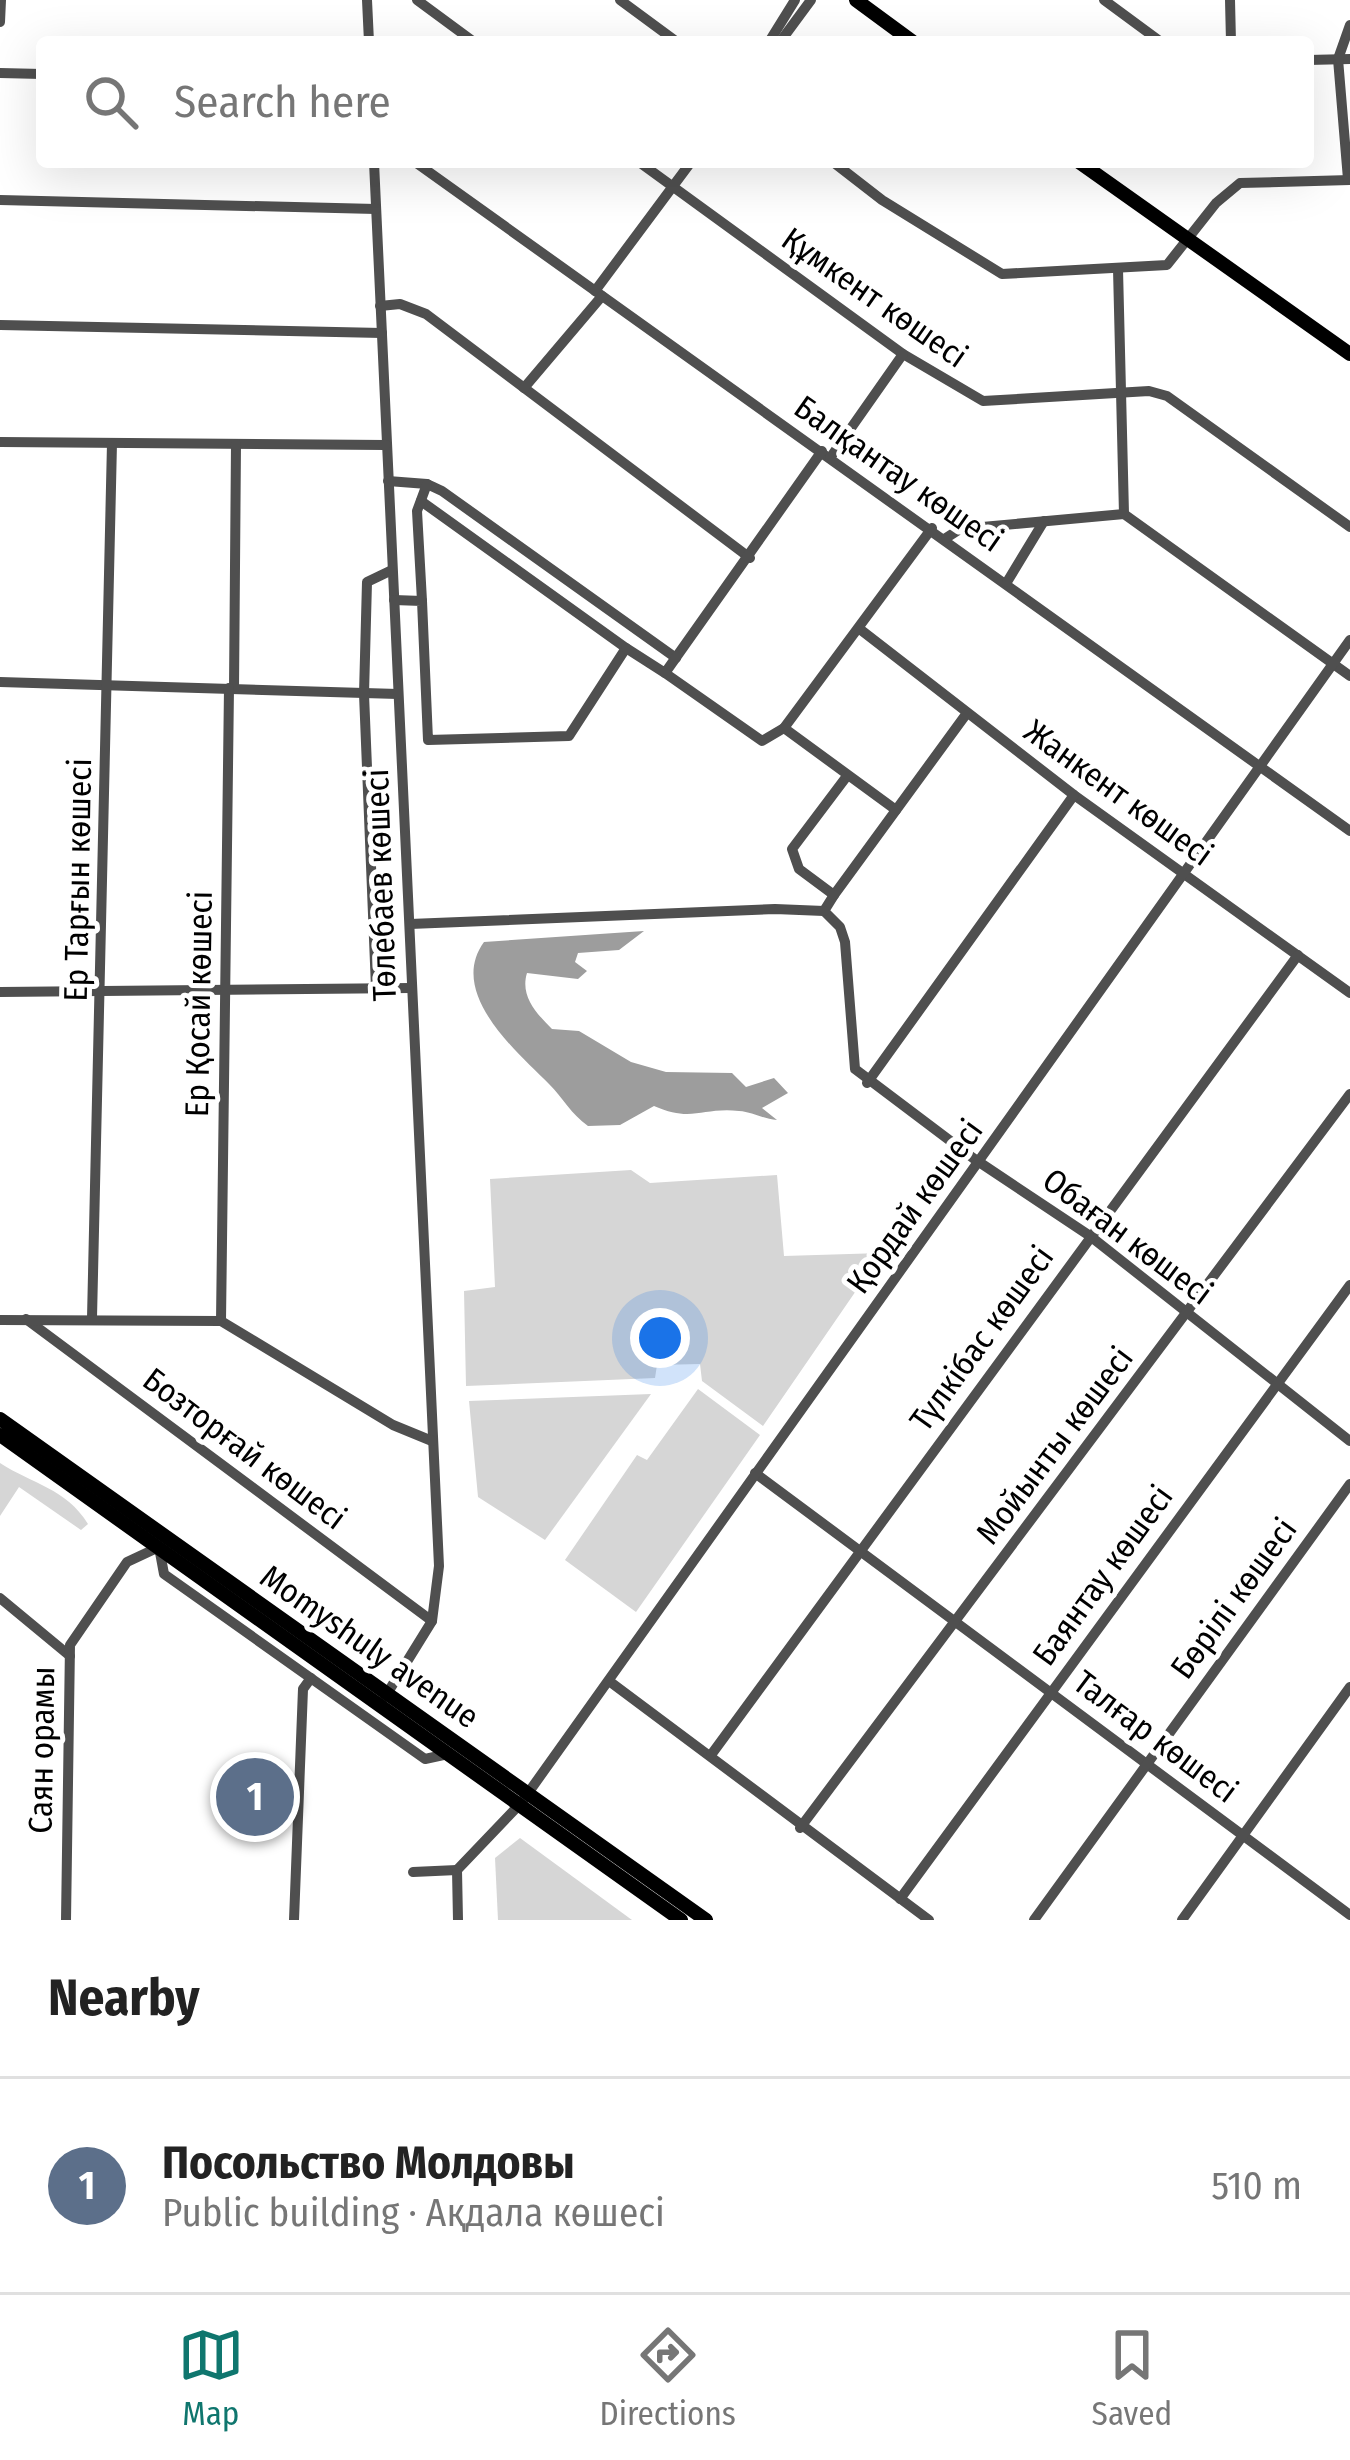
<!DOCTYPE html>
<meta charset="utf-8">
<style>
body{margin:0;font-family:"Fira Sans Condensed",sans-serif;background:#f2f2f2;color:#222}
.you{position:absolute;left:660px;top:1338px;width:42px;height:42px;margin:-30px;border:9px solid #fff;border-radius:50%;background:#1a73e8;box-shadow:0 0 0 18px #1a73e833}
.badge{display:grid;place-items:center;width:78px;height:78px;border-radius:50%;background:#0f766e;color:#fff;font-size:39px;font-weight:700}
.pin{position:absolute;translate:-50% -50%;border:6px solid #fff;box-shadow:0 3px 12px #0006}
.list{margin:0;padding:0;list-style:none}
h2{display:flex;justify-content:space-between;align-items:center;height:156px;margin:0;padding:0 48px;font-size:51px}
h2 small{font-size:39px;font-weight:400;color:#767676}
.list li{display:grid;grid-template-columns:78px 1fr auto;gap:36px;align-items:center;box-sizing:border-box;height:216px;padding:0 48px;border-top:3px solid #e0e0e0}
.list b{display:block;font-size:45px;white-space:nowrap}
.list p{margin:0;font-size:39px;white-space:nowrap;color:#767676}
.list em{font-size:39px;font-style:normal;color:#767676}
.icon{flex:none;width:66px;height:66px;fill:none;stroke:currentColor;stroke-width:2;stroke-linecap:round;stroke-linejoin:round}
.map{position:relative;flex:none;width:1350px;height:1920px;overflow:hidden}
.search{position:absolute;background:#fff;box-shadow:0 12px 48px #0002;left:36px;right:36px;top:36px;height:132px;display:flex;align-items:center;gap:30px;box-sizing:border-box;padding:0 42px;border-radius:12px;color:#767676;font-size:45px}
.sheet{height:372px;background:#fff}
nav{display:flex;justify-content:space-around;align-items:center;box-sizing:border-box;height:168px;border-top:3px solid #e0e0e0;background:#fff;font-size:33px;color:#767676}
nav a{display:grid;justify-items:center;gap:6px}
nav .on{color:#0f766e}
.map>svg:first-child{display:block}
.green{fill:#d6d6d6}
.water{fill:#9d9d9d}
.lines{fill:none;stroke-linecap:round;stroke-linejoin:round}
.minor{stroke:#4f4f4f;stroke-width:10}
.major{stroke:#000;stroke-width:14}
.labels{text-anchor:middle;stroke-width:10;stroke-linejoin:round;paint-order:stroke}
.street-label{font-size:33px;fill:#000;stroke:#fff}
</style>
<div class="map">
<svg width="1350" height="1920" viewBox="0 0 1350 1920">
<rect width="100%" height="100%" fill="#fff"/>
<g class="green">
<path d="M631,1170L650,1183L777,1175L784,1256L882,1253L763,1426L702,1381L700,1364L657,1365L655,1378L466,1386L464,1291L495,1287L490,1179Z"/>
<path d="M698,1389L760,1435L636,1612L565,1560L637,1455L647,1460Z"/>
<path d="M651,1394L545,1540L478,1497L469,1401Z"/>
<path d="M0,1463C32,1484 66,1488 88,1524L81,1530L19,1487L0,1516Z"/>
<path d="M520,1838L632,1920H498L495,1858Z"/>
</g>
<path class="water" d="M644,931L619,950L578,953L575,962L587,971L578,979L527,973C520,996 536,1013 552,1029L579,1031L631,1062L666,1072L732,1073L746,1087L774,1078L788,1093L762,1108L777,1120C763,1119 753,1112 739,1111C702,1107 692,1123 654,1106L620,1125L588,1126C571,1114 563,1098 549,1084C517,1052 447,993 484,942Z"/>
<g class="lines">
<g class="minor">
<path d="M367,0L369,42"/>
<path d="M417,0L474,42"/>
<path d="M620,0L677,42"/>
<path d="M1104,0L1161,42"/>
<path d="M1230,0L1231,42"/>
<path d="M0,22L1,0"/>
<path d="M769,42L795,0"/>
<path d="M780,42L811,0"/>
<path d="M1308,60L1350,59"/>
<path d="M0,73L42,74"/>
<path d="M374,162L439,1566L432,1621L385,1697"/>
<path d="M415,162L1350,831"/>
<path d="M639,162L903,354L983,401L1149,391L1167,396L1350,527"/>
<path d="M833,162L882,200L1002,274L1167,265L1216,203L1240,183L1350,180"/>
<path d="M1348,179L1338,59L1350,25"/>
<path d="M0,200L376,209"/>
<path d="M1118,269L1124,514"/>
<path d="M595,291L691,162"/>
<path d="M380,306L400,304L426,314L750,558"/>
<path d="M0,325L382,333"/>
<path d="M524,388L602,296"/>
<path d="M0,442L386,445"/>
<path d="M830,458L903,354"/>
<path d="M388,481L427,484L442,491L676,658"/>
<path d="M946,538L960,529L1124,514L1350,676"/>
<path d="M1007,582L1044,521"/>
<path d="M394,600L422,601L428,740L569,736L626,648L421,501"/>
<path d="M422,601L417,511L427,484"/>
<path d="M861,630L1074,795L1350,993"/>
<path d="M626,648L665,673L822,451"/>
<path d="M665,673L762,741L784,728"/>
<path d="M0,682L398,694"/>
<path d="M234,689L236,444"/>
<path d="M847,776L792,849L799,869L834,895L824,911L840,927L845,942L855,1069L973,1158L1090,1236L1350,1441"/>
<path d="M896,810L784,728L932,528"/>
<path d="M834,895L967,713"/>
<path d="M410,924L775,909L824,911"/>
<path d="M376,988L364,694L367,582L392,570"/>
<path d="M0,992L411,988"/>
<path d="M867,1083L1074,795"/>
<path d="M92,1318L112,443"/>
<path d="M26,1319L432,1621"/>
<path d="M0,1320L221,1321L393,1425L432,1441"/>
<path d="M221,1321L229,688"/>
<path d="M755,1473L1350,1915"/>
<path d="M0,1598L70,1656"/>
<path d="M609,1681L929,1920"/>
<path d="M711,1755L1298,955"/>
<path d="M800,1828L1350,1094"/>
<path d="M413,1872L457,1870"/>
<path d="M900,1899L1350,1285"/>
<path d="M66,1920L70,1645L127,1562L159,1547L164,1574L425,1759L448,1754"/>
<path d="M294,1920L303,1689L311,1678"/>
<path d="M458,1920L457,1870L521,1803L1350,640"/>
<path d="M1034,1920L1350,1484"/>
<path d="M1182,1920L1350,1687"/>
</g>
<g class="major">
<path d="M856,0L913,42"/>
<path d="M1079,162L1350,354"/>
<path d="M0,1419L706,1920"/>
<path d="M0,1435L681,1920"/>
</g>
</g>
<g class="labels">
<g class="street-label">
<text transform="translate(875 297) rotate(35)" y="12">Құмкент көшесі</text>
<text transform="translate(899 473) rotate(35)" y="12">Балқантау көшесі</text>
<text transform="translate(1119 792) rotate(36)" y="12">Жанкент көшесі</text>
<text transform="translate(77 880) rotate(-89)" y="12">Ер Тарғын көшесі</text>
<text transform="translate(380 885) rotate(-92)" y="12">Төлебаев көшесі</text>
<text transform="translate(198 1004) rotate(-89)" y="12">Ер Қосай көшесі</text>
<text transform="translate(914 1206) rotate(-54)" y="12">Қордай көшесі</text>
<text transform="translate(1128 1236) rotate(37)" y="12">Обаған көшесі</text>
<text transform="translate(981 1338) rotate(-54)" y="12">Түлкібас көшесі</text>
<text transform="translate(1054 1445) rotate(-53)" y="12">Мойынты көшесі</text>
<text transform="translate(245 1448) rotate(37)" y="12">Бозторғай көшесі</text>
<text transform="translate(1102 1575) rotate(-54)" y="12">Баянтау көшесі</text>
<text transform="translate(1233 1598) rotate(-54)" y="12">Бөрілі көшесі</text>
<text transform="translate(370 1646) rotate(35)" y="12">Momyshuly avenue</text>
<text transform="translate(1156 1736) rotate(37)" y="12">Талғар көшесі</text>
<text transform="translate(41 1750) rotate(-89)" y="12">Саян орамы</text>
</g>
</g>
</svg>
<div class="you"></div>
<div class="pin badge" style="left:255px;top:1797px;background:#5c6f8a">1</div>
<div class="search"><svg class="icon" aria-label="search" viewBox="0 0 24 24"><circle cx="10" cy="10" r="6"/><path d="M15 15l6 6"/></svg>Search here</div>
</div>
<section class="sheet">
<h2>Nearby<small></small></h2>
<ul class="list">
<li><span class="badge" style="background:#5c6f8a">1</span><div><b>Посольство Молдовы</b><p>Public building · Ақдала көшесі</p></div><em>510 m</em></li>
</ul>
</section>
<nav>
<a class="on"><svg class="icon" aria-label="map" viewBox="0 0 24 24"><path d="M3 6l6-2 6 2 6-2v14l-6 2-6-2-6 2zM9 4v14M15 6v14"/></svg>Map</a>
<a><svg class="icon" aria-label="directions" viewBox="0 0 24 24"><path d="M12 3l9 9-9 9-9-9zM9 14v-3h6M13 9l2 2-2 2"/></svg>Directions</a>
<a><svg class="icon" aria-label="saved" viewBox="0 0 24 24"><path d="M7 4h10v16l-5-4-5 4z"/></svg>Saved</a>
</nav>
